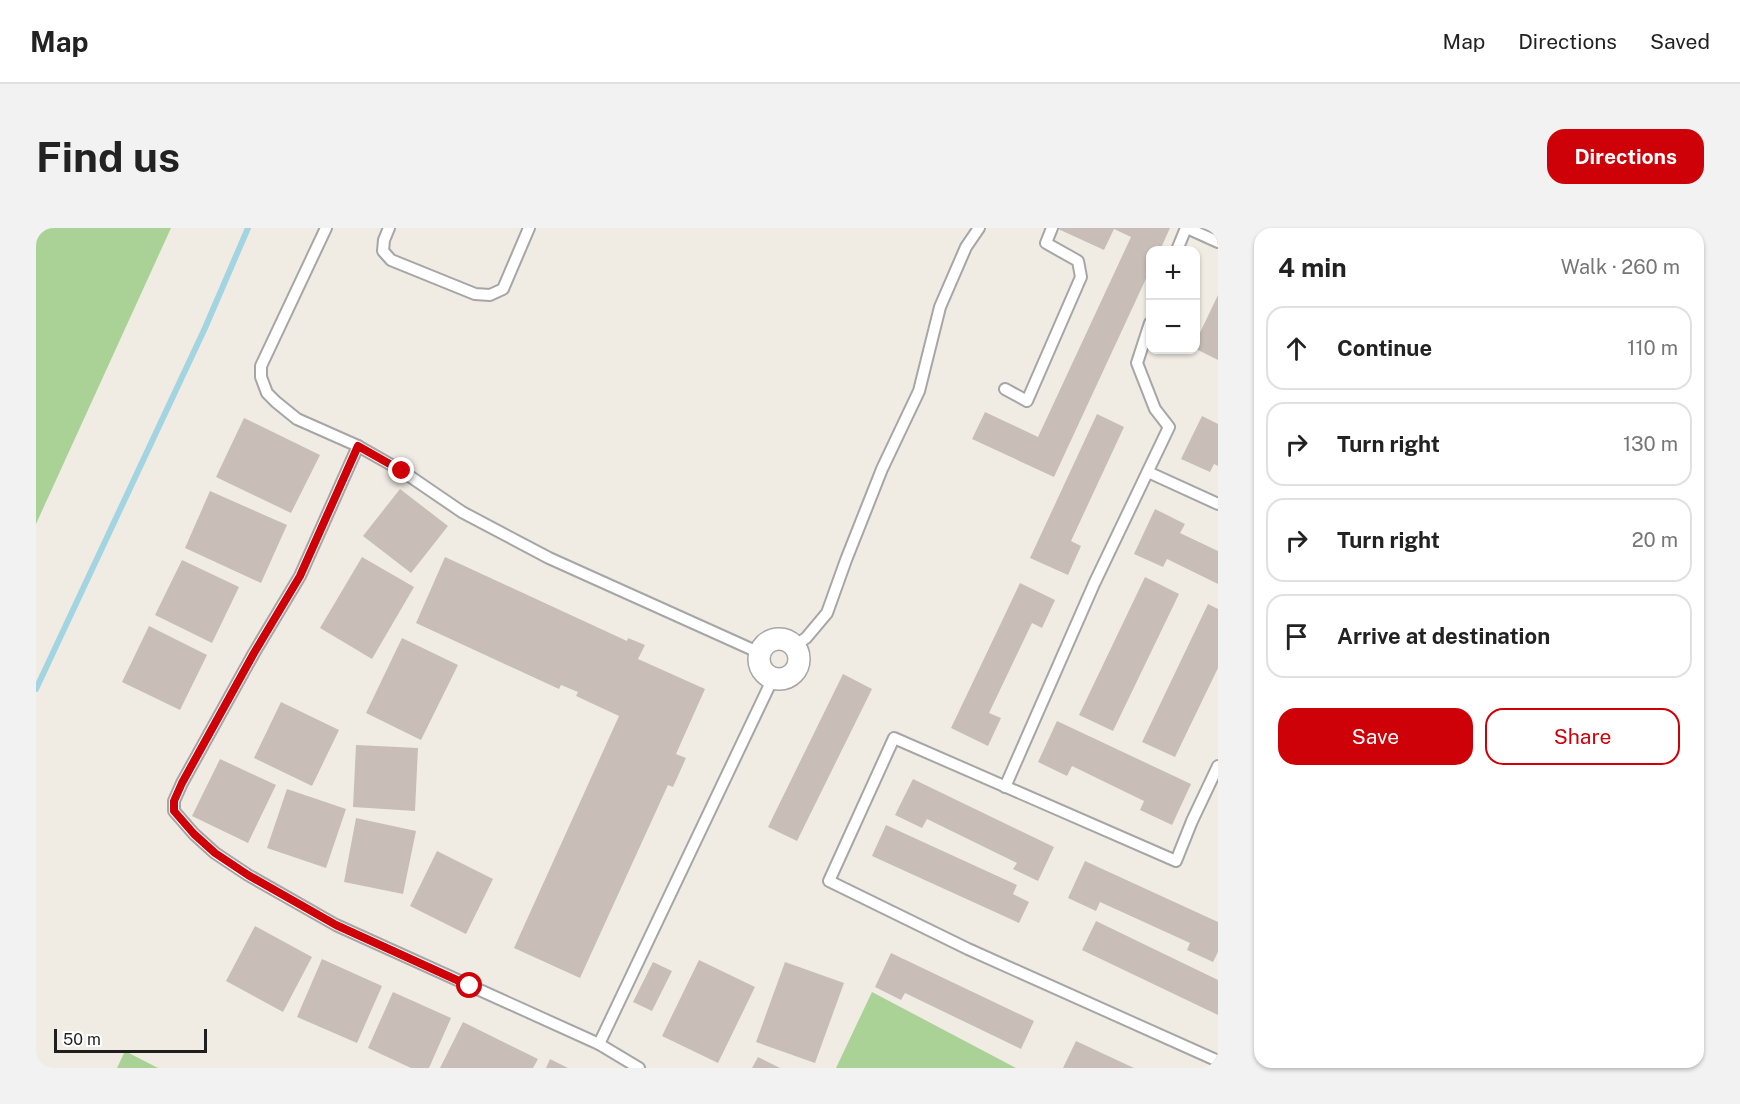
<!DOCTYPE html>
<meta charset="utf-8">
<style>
body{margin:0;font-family:"Public Sans",sans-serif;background:#f2f2f2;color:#222}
.controls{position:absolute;right:18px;top:18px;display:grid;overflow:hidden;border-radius:12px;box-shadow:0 2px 4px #0004}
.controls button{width:54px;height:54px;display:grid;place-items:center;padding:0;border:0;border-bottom:2px solid #e0e0e0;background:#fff;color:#222;font:30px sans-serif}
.scale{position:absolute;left:18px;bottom:15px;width:153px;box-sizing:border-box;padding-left:6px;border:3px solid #1f1f1f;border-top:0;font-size:16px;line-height:21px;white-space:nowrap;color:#1f1f1f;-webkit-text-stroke:4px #fff;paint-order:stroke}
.stop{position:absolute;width:18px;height:18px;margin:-14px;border:4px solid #ce0008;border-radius:50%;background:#fff}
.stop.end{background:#ce0008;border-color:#fff;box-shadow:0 2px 6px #0008}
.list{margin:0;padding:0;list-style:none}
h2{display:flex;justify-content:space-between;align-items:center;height:78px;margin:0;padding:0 24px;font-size:26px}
h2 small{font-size:20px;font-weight:400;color:#767676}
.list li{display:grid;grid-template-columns:39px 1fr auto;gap:18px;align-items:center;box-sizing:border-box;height:84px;margin:0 12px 12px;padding:0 12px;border:2px solid #e0e0e0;border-radius:18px}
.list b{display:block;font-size:22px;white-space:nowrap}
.list em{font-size:20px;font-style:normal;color:#767676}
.actions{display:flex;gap:12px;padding:18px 24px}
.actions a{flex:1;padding:14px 0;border:2px solid #ce0008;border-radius:18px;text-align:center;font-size:21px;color:#ce0008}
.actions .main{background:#ce0008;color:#fff}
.icon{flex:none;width:33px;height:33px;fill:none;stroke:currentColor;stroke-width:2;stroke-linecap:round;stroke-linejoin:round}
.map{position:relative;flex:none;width:1182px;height:840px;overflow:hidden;border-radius:18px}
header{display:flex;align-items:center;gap:36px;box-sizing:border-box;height:84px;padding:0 30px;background:#fff;border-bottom:2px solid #e0e0e0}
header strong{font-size:28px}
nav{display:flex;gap:33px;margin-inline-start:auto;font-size:21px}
.intro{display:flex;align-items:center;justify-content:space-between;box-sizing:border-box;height:144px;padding:0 36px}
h1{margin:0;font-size:42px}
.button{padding:15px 27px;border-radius:18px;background:#ce0008;color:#fff;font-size:21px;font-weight:700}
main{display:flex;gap:36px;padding:0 36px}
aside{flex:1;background:#fff;border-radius:18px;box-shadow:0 2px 4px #0004}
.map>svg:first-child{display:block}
.forest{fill:#aad297}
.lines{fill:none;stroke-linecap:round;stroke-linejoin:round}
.stream{stroke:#a2d5e1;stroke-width:6}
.building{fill:#c8beb7}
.lane-casing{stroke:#a6a6a6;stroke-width:14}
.street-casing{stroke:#a6a6a6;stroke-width:24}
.lane{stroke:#fff;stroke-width:10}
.street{stroke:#fff;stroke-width:21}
.route{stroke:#ce0008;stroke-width:8}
</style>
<header>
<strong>Map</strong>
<nav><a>Map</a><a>Directions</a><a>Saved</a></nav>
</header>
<div class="intro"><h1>Find us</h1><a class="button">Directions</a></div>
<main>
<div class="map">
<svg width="1182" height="840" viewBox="0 0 1182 840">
<rect width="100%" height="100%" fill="#f0ece4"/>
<g class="forest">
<path d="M0,0H135L0,296Z"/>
<path d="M836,764L980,840H800Z"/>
<path d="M89,823L122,840H81Z"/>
</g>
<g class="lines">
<path class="stream" d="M0,461L169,100L212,0"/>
</g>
<g class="building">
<path d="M1020,0H1134L1124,22H1114V42L1018,249L936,211L949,184L1002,209L1095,9L1078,1L1068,22Z"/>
<path d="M1182,67V132L1160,121V113Z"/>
<path d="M1061,186L1088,199L1035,313L1045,318L1032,347L994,330Z"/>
<path d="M1166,188L1182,196V238L1178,236L1174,244L1145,231Z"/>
<path d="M208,190L284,227L255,285L180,249Z"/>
<path d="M364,261L412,298L375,345L327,308Z"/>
<path d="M174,263L251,297L225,355L149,320Z"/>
<path d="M1119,281L1149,296L1144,305L1182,323V356L1131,331L1127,339L1098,326Z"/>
<path d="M326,329L378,359L336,431L284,400Z"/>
<path d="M409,329L591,413L592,410L609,417L602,431L669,461L640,526L650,530L637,559L632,557L544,750L478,720L583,488L540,468L542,464L525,457L523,461L380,395Z"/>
<path d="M146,332L203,359L176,415L119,387Z"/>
<path d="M1109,349L1143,366L1077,503L1043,487Z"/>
<path d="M984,355L1019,372L1006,400L996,395L953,485L965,490L952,518L915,500Z"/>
<path d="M1172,376L1182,381V440L1139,529L1106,514Z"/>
<path d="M113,398L171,427L144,482L86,454Z"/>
<path d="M366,410L422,437L385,512L330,485Z"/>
<path d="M807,446L836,461L761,613L732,599Z"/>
<path d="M245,474L303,502L276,558L218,530Z"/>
<path d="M1021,493L1155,556L1136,597L1104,582L1108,573L1036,538L1031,548L1002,534Z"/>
<path d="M320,517L382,520L379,583L317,579Z"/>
<path d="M184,531L240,557L212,615L156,588Z"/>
<path d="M877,551L1018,619L1002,653L977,641L981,635L891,591L886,600L859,587Z"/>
<path d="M251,561L310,581L290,640L231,620Z"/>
<path d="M320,590L380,603L367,666L308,654Z"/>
<path d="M850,597L981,657L977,666L993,674L983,695L836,628Z"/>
<path d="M401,623L457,651L430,706L374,678Z"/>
<path d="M1049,633L1182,694V724L1177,734L1151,722L1154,715L1064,674L1060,683L1032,670Z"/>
<path d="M1060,693L1182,752V787L1046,722Z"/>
<path d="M219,698L276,729L247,784L190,753Z"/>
<path d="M855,725L998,793L985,821L869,765L865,772L839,759Z"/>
<path d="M286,731L346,758L321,815L261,789Z"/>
<path d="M663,732L719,759L682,835L626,808Z"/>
<path d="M617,734L636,743L616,783L597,774Z"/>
<path d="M749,734L808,755L779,835L720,814Z"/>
<path d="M357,764L415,790L393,840H375L332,820Z"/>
<path d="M427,794L502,831L497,840H404Z"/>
<path d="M1040,813L1098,840H1027Z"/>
<path d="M722,829L744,840H716Z"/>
<path d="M514,831L532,840H510Z"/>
</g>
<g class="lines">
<g class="lane-casing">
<g id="lane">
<path d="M290,0L225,138V149L231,165L240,174L261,191L322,218L366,243L426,284L513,330L724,425"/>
<path d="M353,0L348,12L347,23L355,32L439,66L454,67L467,61L493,0"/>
<path d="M1151,0L1182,14"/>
<path d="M1141,22L1150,0"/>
<path d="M969,161L991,173L1045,49L1042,33L1010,15L1016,0"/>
<path d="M322,218L264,348L218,425L146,555L138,573V583L158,606L179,625L212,647L300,697L563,816L603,840"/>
<path d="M1112,244L1182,276"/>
<path d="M758,418L770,410L791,385L810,332L846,241L883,163L904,79L930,19L943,0"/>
<path d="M1182,538L1156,593L1140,633L858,510L793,653L932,721L1182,833"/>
<path d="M969,559L1058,356L1133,199L1119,181L1101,135L1114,95"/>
<path d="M563,816L737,450"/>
</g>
</g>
<g class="street-casing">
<circle id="street" cx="743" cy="431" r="20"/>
</g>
<use href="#lane" class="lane"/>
<use href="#street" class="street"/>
</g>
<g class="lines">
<path class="route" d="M366,243L322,218L264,348L218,425L146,555L138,573V583L158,606L179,625L212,647L300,697L434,758"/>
</g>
</svg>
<div class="controls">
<button>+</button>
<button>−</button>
</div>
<div class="scale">50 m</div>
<div class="stop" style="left:434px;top:758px"></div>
<div class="stop end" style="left:366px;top:243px"></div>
</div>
<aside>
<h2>4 min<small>Walk · 260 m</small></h2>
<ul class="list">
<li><svg class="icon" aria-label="ahead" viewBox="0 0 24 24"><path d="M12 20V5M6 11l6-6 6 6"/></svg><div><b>Continue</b></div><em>110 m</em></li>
<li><svg class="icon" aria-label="right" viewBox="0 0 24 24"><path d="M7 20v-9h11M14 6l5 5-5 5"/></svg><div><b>Turn right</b></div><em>130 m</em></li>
<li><svg class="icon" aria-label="right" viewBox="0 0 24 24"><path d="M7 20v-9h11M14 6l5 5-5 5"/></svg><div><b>Turn right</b></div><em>20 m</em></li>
<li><svg class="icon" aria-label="arrive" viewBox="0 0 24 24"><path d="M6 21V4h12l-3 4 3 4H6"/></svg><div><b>Arrive at destination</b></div></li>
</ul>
<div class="actions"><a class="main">Save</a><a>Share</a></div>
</aside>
</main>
